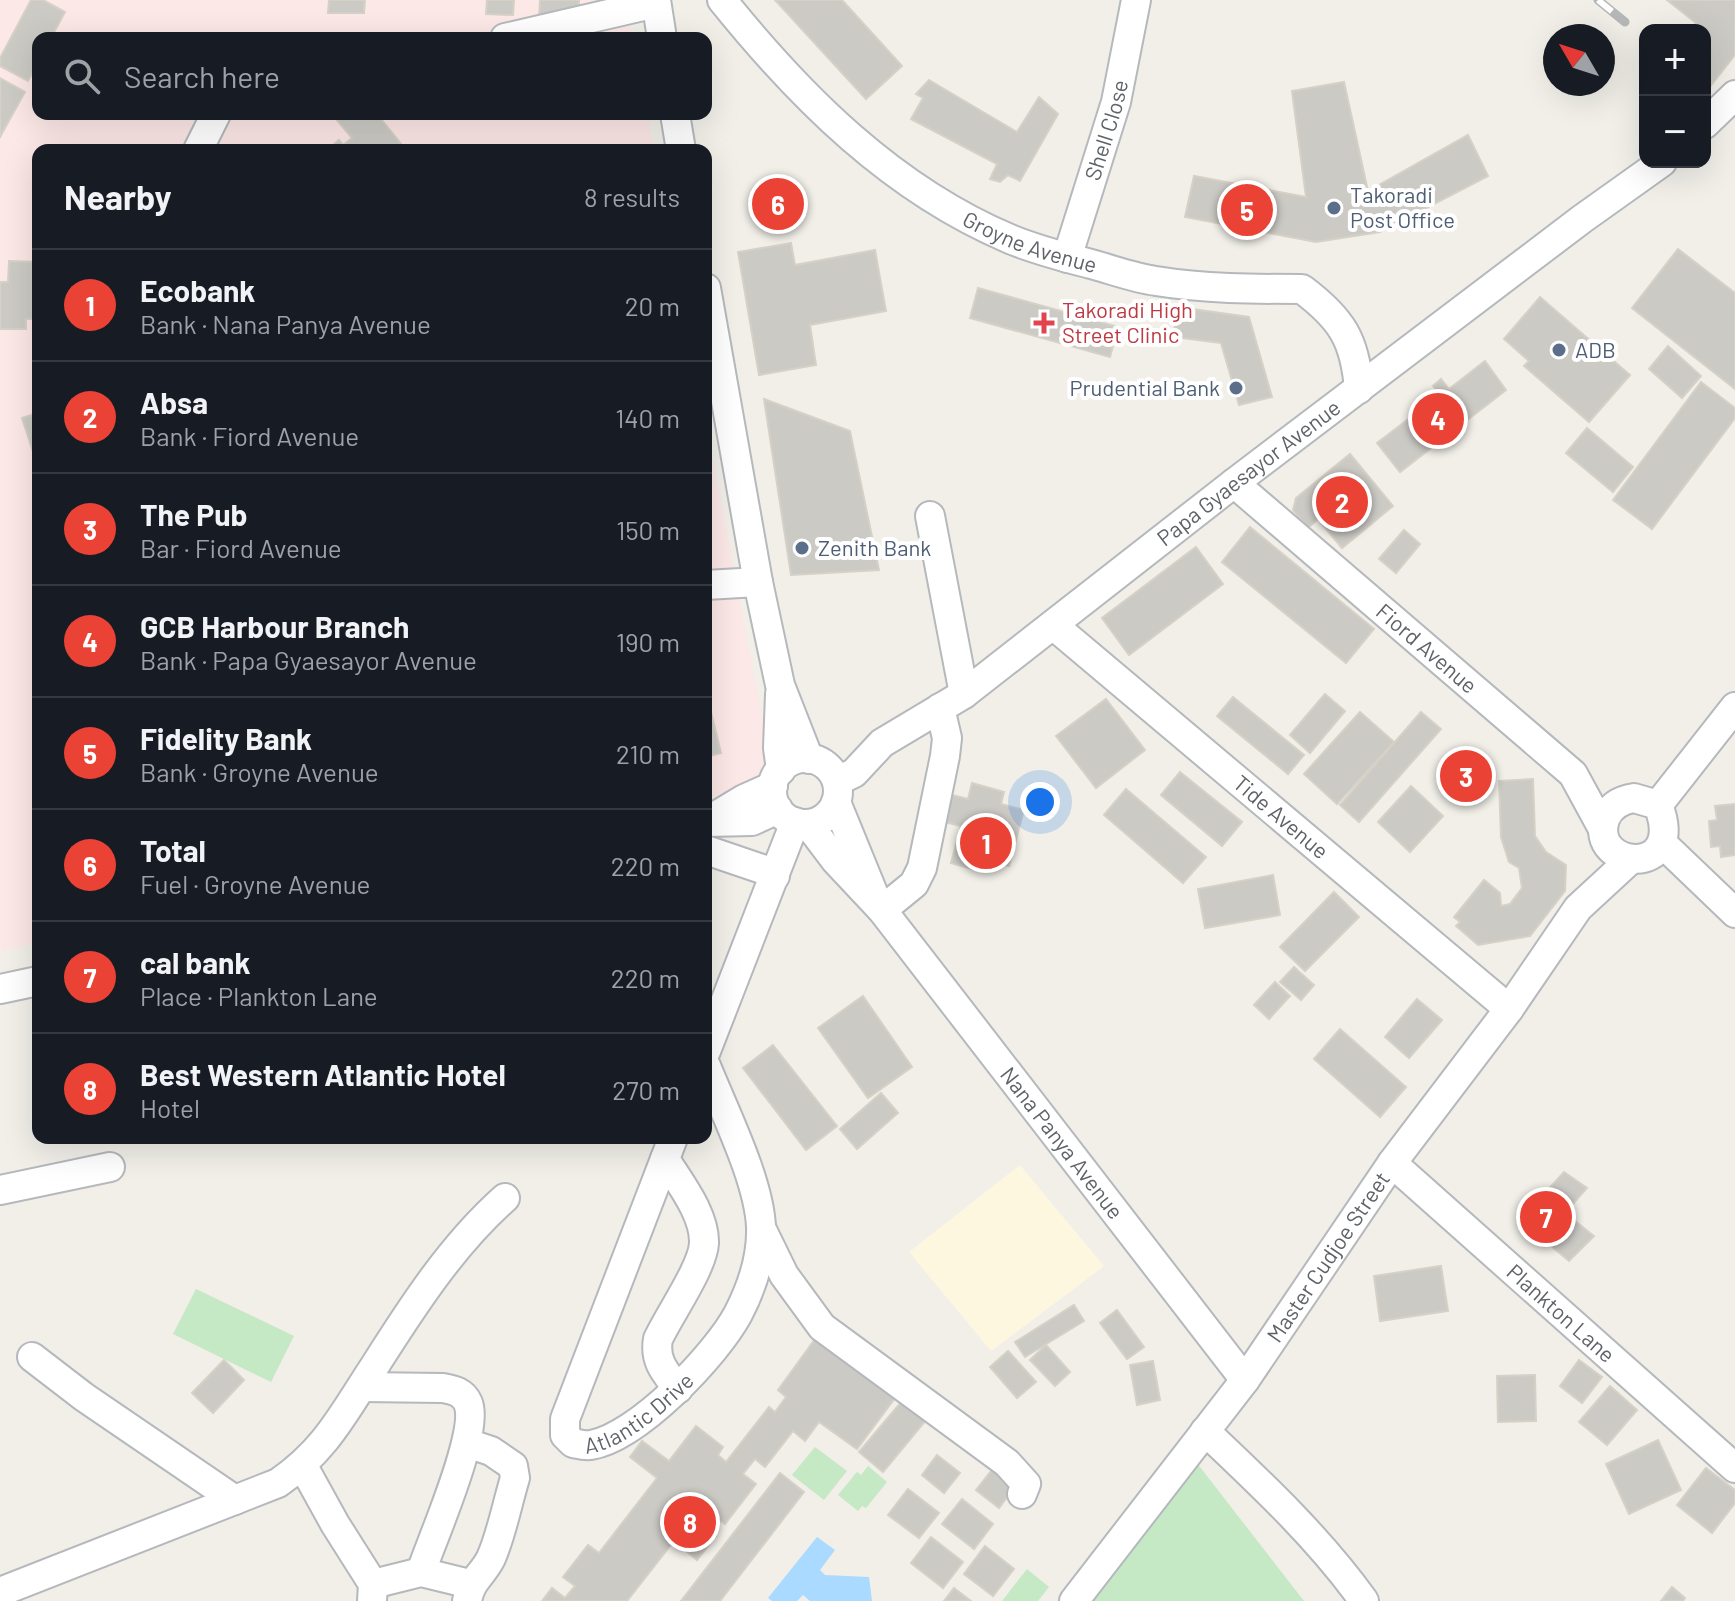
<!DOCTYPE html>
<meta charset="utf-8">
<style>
body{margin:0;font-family:Barlow,sans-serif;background:#20242c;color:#f1f3f6}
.controls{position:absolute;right:24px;top:24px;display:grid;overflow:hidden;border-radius:16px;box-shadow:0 8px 32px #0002}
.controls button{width:72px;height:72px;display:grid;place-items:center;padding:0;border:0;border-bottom:2px solid #363941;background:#171b24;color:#f1f3f6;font:40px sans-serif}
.compass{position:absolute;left:1543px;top:24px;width:72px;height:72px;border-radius:50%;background:#171b24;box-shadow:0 8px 32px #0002;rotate:309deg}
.you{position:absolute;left:1040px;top:802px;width:28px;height:28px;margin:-20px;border:6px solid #fff;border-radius:50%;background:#1a73e8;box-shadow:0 0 0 12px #1a73e833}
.badge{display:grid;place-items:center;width:52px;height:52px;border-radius:50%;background:#ea4335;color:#fff;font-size:26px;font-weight:700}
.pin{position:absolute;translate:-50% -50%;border:4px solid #fff;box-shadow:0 2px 8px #0006}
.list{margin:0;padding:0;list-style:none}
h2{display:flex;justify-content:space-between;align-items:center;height:104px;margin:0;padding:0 32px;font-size:34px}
h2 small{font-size:26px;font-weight:400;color:#9ea1a6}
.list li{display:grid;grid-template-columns:52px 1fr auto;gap:24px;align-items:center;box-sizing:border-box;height:112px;padding:0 32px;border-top:2px solid #363941}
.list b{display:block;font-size:30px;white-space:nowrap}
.list p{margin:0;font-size:26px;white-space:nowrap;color:#9ea1a6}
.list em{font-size:26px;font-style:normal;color:#9ea1a6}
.icon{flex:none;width:44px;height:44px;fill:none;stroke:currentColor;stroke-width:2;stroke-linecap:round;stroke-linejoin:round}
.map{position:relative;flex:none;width:1735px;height:1601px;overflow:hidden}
.search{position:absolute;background:#171b24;box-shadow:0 8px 32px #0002;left:32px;top:32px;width:680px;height:88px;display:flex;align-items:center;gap:20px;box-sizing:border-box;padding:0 28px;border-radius:16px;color:#9ea1a6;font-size:30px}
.panel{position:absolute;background:#171b24;box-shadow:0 8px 32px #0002;left:32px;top:144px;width:680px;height:1000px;border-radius:16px}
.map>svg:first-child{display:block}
.commercial{fill:#fef7e0}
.medical{fill:#fce8e6}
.green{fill:#c5e8c5}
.water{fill:#aadaff}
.building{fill:#cccac5;stroke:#d6d1c6;stroke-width:2}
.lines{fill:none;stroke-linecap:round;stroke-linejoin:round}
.minor-casing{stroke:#b5b8bc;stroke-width:32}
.minor{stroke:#fff;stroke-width:28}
.rail-casing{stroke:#b6b7b8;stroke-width:9}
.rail{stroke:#fff;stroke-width:6;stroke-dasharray:18;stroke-linecap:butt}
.service-dot{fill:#5c6f8a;stroke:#fff;stroke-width:3}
.health-dot{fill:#e0444e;stroke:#fff;stroke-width:3}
.labels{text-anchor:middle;stroke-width:8;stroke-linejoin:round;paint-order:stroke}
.street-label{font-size:22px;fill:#5f6368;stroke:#fff}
.service-label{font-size:22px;fill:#4e5e75;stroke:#fff;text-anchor:start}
.health-label{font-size:22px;fill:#be3a42;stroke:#fff;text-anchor:start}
</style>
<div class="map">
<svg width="1735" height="1601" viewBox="0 0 1735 1601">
<rect width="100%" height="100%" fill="#f1efe8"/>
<path class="commercial" d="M1020,1165L1104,1266L991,1351L909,1252Z"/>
<g class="medical">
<path d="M0,0H625L632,38H38V114H647L654,150H38V943L0,951Z"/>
<path d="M706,424L769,753L747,793L706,802Z"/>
</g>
<g class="green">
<path d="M196,1289L294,1336L271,1382L173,1334Z"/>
<path d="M815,1447L847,1471L824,1500L792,1475Z"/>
<path d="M1193,1458L1304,1601H1086Z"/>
<path d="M868,1466L887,1482L866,1508L862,1506L858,1511L838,1495L857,1472L861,1475Z"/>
<path d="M1027,1569L1049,1587L1038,1601H1002Z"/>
</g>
<path class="water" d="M817,1537L835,1550L820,1570L825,1575L869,1577L872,1601H810L803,1595L797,1601H772L768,1598Z"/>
<g class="building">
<path d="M31,0H43L65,12L51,38H38V62L28,81L0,66V58Z"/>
<path d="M329,0H365L364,13H328Z"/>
<path d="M487,0H514L513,15L486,14Z"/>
<path d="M540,0H579V17H539Z"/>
<path d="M775,0H842L902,66L866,99Z"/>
<path d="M1667,0H1735V55L1705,93V30H1690L1696,23Z"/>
<path d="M0,78L25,92L0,137Z"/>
<path d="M929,80L1017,132L1039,97L1058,114L1020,181L1008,175L1000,182L990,179L997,164L911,119L923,98L916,94Z"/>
<path d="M1344,82L1368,191L1468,135L1488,176L1380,232L1316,242L1185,217L1194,176L1306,197L1292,91Z"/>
<path d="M332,114H377L406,150H327L339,140L343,145L352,138Z"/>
<path d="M791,243L795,265L875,250L886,311L810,325L816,365L759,375L738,252Z"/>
<path d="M1678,249L1735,293V389L1632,308Z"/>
<path d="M9,261L38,262L36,319H26V329H0V282H8Z"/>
<path d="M978,288L1118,327L1110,357L970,318Z"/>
<path d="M1540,297L1630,375L1589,422L1524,366L1529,361L1504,339Z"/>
<path d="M1178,307L1249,317L1272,397L1239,405L1221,343L1173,337Z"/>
<path d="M1668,346L1701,376L1682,398L1649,369Z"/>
<path d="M1485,361L1506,390L1400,472L1377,443L1440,395L1433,386L1441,379L1449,389Z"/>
<path d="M1701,382L1735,408V418L1652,529L1613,500Z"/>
<path d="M764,399L850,431L879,570L791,575Z"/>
<path d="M38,413V467L22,418Z"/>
<path d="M1587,428L1633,467L1613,492L1566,453Z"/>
<path d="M1350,454L1393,506L1342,548L1318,519L1308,528L1293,510L1296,498Z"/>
<path d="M1250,527L1374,629L1346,663L1222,562Z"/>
<path d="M1404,530L1420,544L1396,573L1379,559Z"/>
<path d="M1196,547L1223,584L1129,655L1102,618Z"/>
<path d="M1325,694L1345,711L1310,753L1290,735Z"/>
<path d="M1233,697L1304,755L1288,774L1217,716Z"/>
<path d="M1106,699L1145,750L1096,788L1056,736Z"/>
<path d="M711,712L721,753L706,757V714Z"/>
<path d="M1360,712L1394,742L1337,804L1304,774Z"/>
<path d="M1421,712L1441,729L1359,822L1340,805Z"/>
<path d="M1180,772L1242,822L1222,846L1161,795Z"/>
<path d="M1533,779L1535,836L1546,852L1566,865L1565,891L1530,936L1478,945L1456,926L1460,922L1454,917L1484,880L1500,893L1501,906L1510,904L1522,888L1519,868L1509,862L1501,837L1499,781Z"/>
<path d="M972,783L1004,792L1001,804L1024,810L1009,866L984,859L980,871L951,863L961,826L936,820L944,793L968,799Z"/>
<path d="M1411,786L1443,816L1410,852L1378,822Z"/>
<path d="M1126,789L1206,857L1183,883L1104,815Z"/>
<path d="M1735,804V855L1721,857L1720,846L1711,847L1709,821L1717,820L1715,806Z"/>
<path d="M1273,875L1280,915L1205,928L1198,889Z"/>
<path d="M1334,892L1359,917L1305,971L1280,947Z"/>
<path d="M1294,967L1314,985L1301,1000L1280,982Z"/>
<path d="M1275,982L1290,996L1269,1019L1254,1005Z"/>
<path d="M863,996L912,1067L868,1098L818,1028Z"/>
<path d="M1417,999L1442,1020L1409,1058L1385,1037Z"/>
<path d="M1340,1029L1406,1087L1380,1117L1314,1059Z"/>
<path d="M773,1045L837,1126L806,1150L743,1068Z"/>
<path d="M881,1093L898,1113L857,1149L840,1129Z"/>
<path d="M1564,1172L1587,1188L1565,1213L1594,1236L1569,1261L1520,1220Z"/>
<path d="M1441,1266L1448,1311L1380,1321L1374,1276Z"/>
<path d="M1074,1305L1084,1321L1025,1357L1015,1342Z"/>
<path d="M1117,1310L1144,1347L1127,1359L1100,1323Z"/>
<path d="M818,1335L898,1394L857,1449L819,1422L805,1441L793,1431L765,1467L755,1459L743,1474L756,1484L725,1524L701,1506L692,1517L716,1536L697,1560L674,1541L627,1601H542L552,1588L565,1598L575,1586L563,1577L588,1545L599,1553L657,1478L630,1457L642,1441L669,1461L696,1426L723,1447L718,1455L726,1462L769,1407L775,1412L786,1397L778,1390Z"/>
<path d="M1046,1345L1070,1372L1055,1386L1030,1360Z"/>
<path d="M1008,1351L1036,1382L1017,1398L990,1367Z"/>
<path d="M224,1360L244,1380L213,1413L192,1393Z"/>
<path d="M1579,1360L1602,1377L1582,1403L1560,1386Z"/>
<path d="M1153,1361L1160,1400L1137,1405L1130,1365Z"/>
<path d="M1535,1375L1536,1421L1498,1422L1497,1376Z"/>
<path d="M1610,1386L1637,1410L1607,1445L1579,1422Z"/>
<path d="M903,1400L926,1420L883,1472L859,1452Z"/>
<path d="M1658,1440L1681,1490L1629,1514L1606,1464Z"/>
<path d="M937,1455L960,1473L944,1493L922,1475Z"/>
<path d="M1706,1468L1735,1490V1503L1712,1533L1677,1505Z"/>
<path d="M992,1470L1014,1488L999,1508L976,1490Z"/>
<path d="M780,1473L804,1492L720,1601H681Z"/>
<path d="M908,1489L939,1513L919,1538L888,1515Z"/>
<path d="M962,1499L993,1524L974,1549L942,1524Z"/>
<path d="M931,1537L963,1562L943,1588L911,1563Z"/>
<path d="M985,1546L1014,1569L993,1596L964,1574Z"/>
<path d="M1672,1587L1685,1598L1683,1601H1661Z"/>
<path d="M954,1588L971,1601H944Z"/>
</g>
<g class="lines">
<g class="minor-casing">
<g id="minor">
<path d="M656,0L662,38"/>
<path id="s1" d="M722,0C801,98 892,189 1010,239C1036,250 1064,257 1091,264C1113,270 1134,278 1156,281C1205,289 1253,289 1302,289C1342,319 1355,340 1359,389"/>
<path d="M505,38L656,3"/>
<path d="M675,114L681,150"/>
<path d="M1705,124L1735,95"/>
<path d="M198,150L216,114"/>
<path id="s2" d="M1067,258L1116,102L1136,0"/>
<path d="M706,288L758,582L780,685L809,759"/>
<path id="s3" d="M1234,483L1573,774L1603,829"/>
<path d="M930,516L964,694"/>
<path d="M706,585L758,582"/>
<path id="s4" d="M1053,625L1509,1009"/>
<path d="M780,694L778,748L781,770"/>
<circle cx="805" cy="791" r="33"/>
<path id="s5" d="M837,781L854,773L882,743L964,694L1234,483L1582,219L1662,162"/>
<path d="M1634,798L1658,805C1688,880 1588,869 1605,819C1610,806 1621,800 1634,798Z"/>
<path d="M836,802L874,895"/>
<path d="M1658,805L1735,707"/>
<path d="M706,822L744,799L773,786"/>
<path d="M707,822L752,821L778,809"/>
<path id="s6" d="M808,824L836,861L882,910L1245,1380"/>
<path d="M1663,844L1735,913"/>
<path d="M706,850L765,870L775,876"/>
<path d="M882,910L914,884L922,868L945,756L947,738L940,708"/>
<path d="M0,989L38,981"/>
<path d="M706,1051L795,822"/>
<path id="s7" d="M673,1138L565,1419V1435L573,1443C578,1444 585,1446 591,1445C638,1437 716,1355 738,1314C752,1287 762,1257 761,1227C759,1180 724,1111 706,1066"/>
<path d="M665,1159C679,1182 705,1214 704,1243C703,1267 669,1315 658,1339C654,1361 665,1372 678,1389"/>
<path id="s8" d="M1392,1163L1735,1468"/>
<path d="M0,1190L110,1167"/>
<path d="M762,1230L784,1275L822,1327L1007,1463L1026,1484L1022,1494"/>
<path d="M32,1357L84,1397L235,1500"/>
<path d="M362,1387L443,1388C454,1390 463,1392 468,1403C480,1432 432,1539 421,1572"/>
<path d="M1205,1431C1261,1484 1319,1538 1364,1601"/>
<path d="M303,1466L335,1524L373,1584L372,1601"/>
<path d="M373,1584L421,1572L470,1584"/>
<path d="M0,1592L278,1483C326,1450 343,1414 374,1367C412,1307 452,1245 505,1198"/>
<path d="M467,1601C471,1579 482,1576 491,1558C502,1533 507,1504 515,1478L513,1466L491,1451L467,1443"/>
<path id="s9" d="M1074,1601L1245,1380L1392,1163L1509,1009L1578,908L1630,860"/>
</g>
</g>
<use href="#minor" class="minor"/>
<g class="rail-casing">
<path id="rail" d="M1598,0L1625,22"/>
</g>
<use href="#rail" class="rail"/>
</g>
<g class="service-dot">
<circle cx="1334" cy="208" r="8"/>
<circle cx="1559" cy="350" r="8"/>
<circle cx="1236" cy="388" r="8"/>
<circle cx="802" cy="548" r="8"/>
</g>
<path class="health-dot" d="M1040 311h8v8h8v8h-8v8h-8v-8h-8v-8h8z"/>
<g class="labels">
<g class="street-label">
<text dy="8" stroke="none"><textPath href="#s2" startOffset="134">Shell Close</textPath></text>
<text dy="8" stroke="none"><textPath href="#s1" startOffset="398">Groyne Avenue</textPath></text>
<text dy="8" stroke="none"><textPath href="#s5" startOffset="516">Papa Gyaesayor Avenue</textPath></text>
<text dy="8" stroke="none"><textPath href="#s3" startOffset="254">Fiord Avenue</textPath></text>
<text dy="8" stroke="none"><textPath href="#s4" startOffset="298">Tide Avenue</textPath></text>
<text dy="8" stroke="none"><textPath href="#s6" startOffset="408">Nana Panya Avenue</textPath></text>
<text dy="8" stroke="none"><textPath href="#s9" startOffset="428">Master Cudjoe Street</textPath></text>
<text dy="8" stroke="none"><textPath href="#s8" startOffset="226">Plankton Lane</textPath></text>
<text dy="8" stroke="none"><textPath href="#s7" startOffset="404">Atlantic Drive</textPath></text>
</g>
<g class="service-label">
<text x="1350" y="203">Takoradi<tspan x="1350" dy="25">Post Office</tspan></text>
<text x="1575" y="358">ADB</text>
<text x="1220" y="396" text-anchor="end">Prudential Bank</text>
<text x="818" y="556">Zenith Bank</text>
</g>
<g class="health-label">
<text x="1062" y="318">Takoradi High<tspan x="1062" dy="25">Street Clinic</tspan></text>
</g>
</g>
</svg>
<div class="controls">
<button>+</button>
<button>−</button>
</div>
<svg class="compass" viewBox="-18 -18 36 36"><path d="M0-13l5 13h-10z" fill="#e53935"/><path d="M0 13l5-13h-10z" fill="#9ea1a6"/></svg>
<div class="you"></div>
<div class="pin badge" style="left:986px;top:843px">1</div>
<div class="pin badge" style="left:1342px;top:502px">2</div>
<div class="pin badge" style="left:1466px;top:776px">3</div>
<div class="pin badge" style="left:1438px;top:419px">4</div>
<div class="pin badge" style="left:1247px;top:210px">5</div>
<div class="pin badge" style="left:778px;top:204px">6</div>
<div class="pin badge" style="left:1546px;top:1217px">7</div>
<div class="pin badge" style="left:690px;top:1522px">8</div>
<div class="search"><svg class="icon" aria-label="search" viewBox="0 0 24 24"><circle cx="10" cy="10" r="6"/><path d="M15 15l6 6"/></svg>Search here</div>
<section class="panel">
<h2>Nearby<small>8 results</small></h2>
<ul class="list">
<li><span class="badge">1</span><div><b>Ecobank</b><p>Bank · Nana Panya Avenue</p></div><em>20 m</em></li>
<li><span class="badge">2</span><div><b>Absa</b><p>Bank · Fiord Avenue</p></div><em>140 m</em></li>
<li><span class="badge">3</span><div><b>The Pub</b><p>Bar · Fiord Avenue</p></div><em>150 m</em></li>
<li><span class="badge">4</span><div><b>GCB Harbour Branch</b><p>Bank · Papa Gyaesayor Avenue</p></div><em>190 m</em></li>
<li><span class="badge">5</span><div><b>Fidelity Bank</b><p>Bank · Groyne Avenue</p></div><em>210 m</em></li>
<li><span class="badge">6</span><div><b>Total</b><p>Fuel · Groyne Avenue</p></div><em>220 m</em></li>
<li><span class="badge">7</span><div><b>cal bank</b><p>Place · Plankton Lane</p></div><em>220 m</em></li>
<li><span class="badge">8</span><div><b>Best Western Atlantic Hotel</b><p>Hotel</p></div><em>270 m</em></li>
</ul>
</section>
</div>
